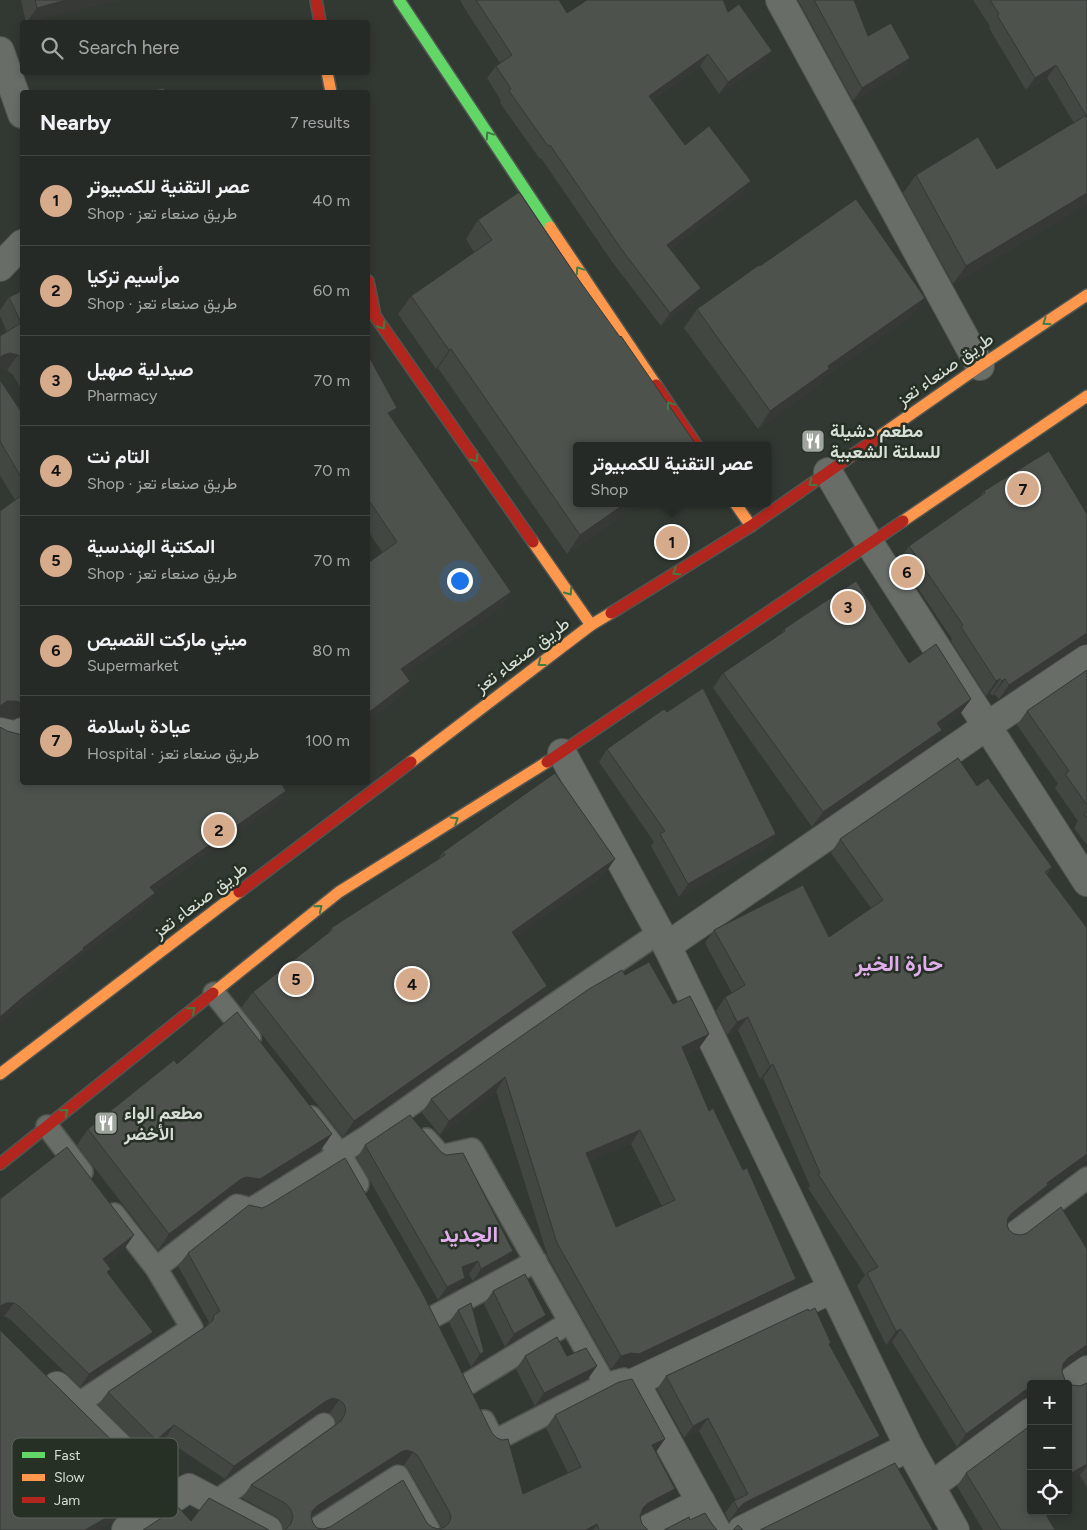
<!DOCTYPE html>
<meta charset="utf-8">
<style>
body{margin:0;font-family:Figtree,Vazirmatn,sans-serif;background:#2e322e;color:#f1f3f6}
.controls{position:absolute;right:15px;bottom:15px;display:grid;overflow:hidden;border-radius:5px;box-shadow:0 2px 8px #0003}
.controls button{width:45px;height:45px;display:grid;place-items:center;padding:0;border:0;border-bottom:1px solid #424643;background:#262a26;color:#f1f3f6;font:25px sans-serif}
.you{position:absolute;left:459px;top:580px;width:18px;height:18px;margin:-12px;border:4px solid #fff;border-radius:50%;background:#1a73e8;box-shadow:0 0 0 8px #1a73e833}
.badge{display:grid;place-items:center;width:32px;height:32px;border-radius:50%;background:#d6ab8b;color:#111;font-size:16px;font-weight:700}
.pin{position:absolute;translate:-50% -50%;border:2px solid #fff;box-shadow:0 1px 5px #0006}
.popup{position:absolute;left:573px;top:442px;width:198px;height:65px;box-sizing:border-box;display:grid;place-content:center;border-radius:5px;background:#262a26;filter:drop-shadow(0 1px 4px #0005);font-size:16px;white-space:nowrap;color:#a4a7a7}
.popup b{font-size:19px;color:#f1f3f6}
.popup::after{content:'';position:absolute;left:50%;top:100%;margin-left:-10px;border:10px solid transparent;border-top-color:#262a26}
.list{margin:0;padding:0;list-style:none}
h2{display:flex;justify-content:space-between;align-items:center;height:65px;margin:0;padding:0 20px;font-size:21px}
h2 small{font-size:16px;font-weight:400;color:#a4a7a7}
.list li{display:grid;grid-template-columns:32px 1fr auto;gap:15px;align-items:center;box-sizing:border-box;height:90px;padding:0 20px;border-top:1px solid #424643}
.list b{display:block;font-size:19px;white-space:nowrap}
.list p{margin:0;font-size:16px;white-space:nowrap;color:#a4a7a7}
.list em{font-size:16px;font-style:normal;color:#a4a7a7}
.icon{flex:none;width:28px;height:28px;fill:none;stroke:currentColor;stroke-width:2;stroke-linecap:round;stroke-linejoin:round}
.map{position:relative;flex:none;width:1087px;height:1530px;overflow:hidden}
.search{position:absolute;background:#262a26;box-shadow:0 2px 8px #0003;left:20px;top:20px;width:350px;height:55px;display:flex;align-items:center;gap:12px;box-sizing:border-box;padding:0 18px;border-radius:5px;color:#a4a7a7;font-size:19px}
.panel{position:absolute;background:#262a26;box-shadow:0 2px 8px #0003;left:20px;top:90px;width:350px;height:695px;border-radius:5px}
.map>svg:first-child{display:block}
.lines{fill:none;stroke-linecap:round;stroke-linejoin:round}
.lane-casing{stroke:#505550;stroke-width:24}
.street-casing{stroke:#505550;stroke-width:30}
.fast-casing{stroke:#505550;stroke-width:14}
.slow-casing{stroke:#505550;stroke-width:14}
.jam-casing{stroke:#505550;stroke-width:14}
.lane{stroke:#686d68;stroke-width:21}
.street{stroke:#686d68;stroke-width:28}
.fast{stroke:#63d668;stroke-width:11}
.slow{stroke:#ff974d;stroke-width:11}
.jam{stroke:#b3261e;stroke-width:11}
.wall{fill:#424742;fill-rule:evenodd}
.shaded-wall{fill:#363936}
.building{fill:#4d524d;stroke:#363936;fill-rule:evenodd}
.oneway{stroke:#417b43}
.labels{text-anchor:middle;stroke-width:5;stroke-linejoin:round;paint-order:stroke}
.street-label{font-size:18px;fill:#d8dfd7;stroke:#263025}
.poi-label{font-size:18px;font-weight:bold;fill:#d8dfd7;stroke:#263025;text-anchor:start}
.district-label{font-size:22px;font-weight:bold;fill:#e0aeec;stroke:#263025}
.key{fill:#263025;stroke:#5b655a;stroke-width:1}
.key-label{font-size:14px;fill:#d8dfd7}
</style>
<div class="map">
<svg width="1087" height="1530" viewBox="0 0 1087 1530">
<rect width="100%" height="100%" fill="#323832"/>
<g class="lines">
<g class="lane-casing">
<g id="lane">
<path d="M214,993L250,1038"/>
<path d="M311,1117L340,1154L358,1184"/>
<path d="M47,1126L82,1172"/>
<path d="M426,1139L441,1156L472,1149L605,1384L624,1379L635,1382"/>
<path d="M1010,1236L1087,1178"/>
<path d="M156,1268L237,1205L251,1209L366,1137L502,1040L660,932"/>
<path d="M433,1317L536,1261"/>
<path d="M466,1385L570,1322"/>
<path d="M76,1405L192,1328L156,1268L114,1214"/>
<path d="M484,1421L494,1441L605,1384"/>
<path d="M215,1502L324,1424"/>
<path d="M314,1530L398,1476L429,1530"/>
</g>
</g>
<g class="street-casing">
<g id="street">
<path d="M780,0L980,366"/>
<path d="M0,51L22,114"/>
<path d="M0,267L22,244"/>
<path d="M828,472L870,544L1087,882"/>
<path d="M0,732L17,736L22,732"/>
<path d="M562,753L667,946L909,1447L955,1530"/>
<path d="M667,946L987,726L1087,659"/>
<path d="M1068,1384L1087,1370"/>
<path d="M57,1386L172,1499"/>
<path d="M931,1486L1031,1412"/>
<path d="M126,1530L189,1488L268,1530"/>
<path d="M646,1530L701,1502"/>
<path d="M716,1530L635,1382L832,1289"/>
<path d="M742,1530L909,1447"/>
</g>
</g>
<g class="fast-casing">
<path id="fast" d="M399,0L550,227"/>
</g>
<g class="slow-casing">
<g id="slow">
<path d="M327,72L331,92"/>
<path d="M550,227L656,385"/>
<path d="M874,440L980,366L1087,295"/>
<path d="M735,503L751,526"/>
<path d="M903,521L1087,396"/>
<path d="M533,542L591,625"/>
<path d="M411,762L591,625L611,613"/>
<path d="M213,993L339,892L547,762"/>
<path d="M0,1074L239,892"/>
</g>
</g>
<g class="jam-casing">
<g id="jam">
<path d="M316,0L320,22"/>
<path d="M368,281L375,316L533,542"/>
<path d="M656,385L697,446"/>
<path d="M611,613L751,526L874,440"/>
<path d="M547,762L903,521"/>
<path d="M239,892L411,762"/>
<path d="M0,1164L213,993"/>
</g>
</g>
<use href="#lane" class="lane"/>
<use href="#street" class="street"/>
<use href="#fast" class="fast"/>
<use href="#slow" class="slow"/>
<use href="#jam" class="jam"/>
</g>
<g class="wall">
<path d="M21,0H119L74,10L26,22Z"/>
<path d="M460,0H559L567,13L728,12L772,51L763,64L719,94L700,66L652,100L685,145L742,194L670,249L692,301L661,326L613,263L541,158L540,159L500,103L501,101L487,78L496,66L500,63L465,9Z"/>
<path d="M798,0H854L868,36L910,58L902,71L853,101Z"/>
<path d="M973,0H1087V204L953,284L903,193L916,175L997,169L1074,123L1047,78L1026,90L989,28L990,26Z"/>
<path d="M519,192L640,503L567,554L438,368L436,369L398,314L411,296L474,252L466,239L478,220Z"/>
<path d="M760,266L912,316L822,379L817,387L758,429L684,328L697,309Z"/>
<path d="M22,291V390L13,375L7,370L0,369V336L7,332L0,316V310L9,297Z"/>
<path d="M368,355L390,417L511,592L500,608L405,674L399,697L368,720V563L383,553L368,531Z"/>
<path d="M0,380L20,410L22,412V717H20L14,719L4,717H0V511L15,500L0,475Z"/>
<path d="M984,491L1086,643L1079,646L999,699L994,694L992,696L990,693L986,696L951,641L952,639L899,560L909,546L979,497Z"/>
<path d="M784,629L909,663L971,699L960,714L940,728L931,745L812,827L713,688L723,673L780,635Z"/>
<path d="M1087,670V845L1074,828L1078,821L1055,788L1058,784L1017,725L1027,711Z"/>
<path d="M667,712L776,834L767,847L679,897L651,846L654,842L599,762L607,749Z"/>
<path d="M977,786L1052,867L1047,874L1087,928V1161L1043,1192L1039,1199L1007,1222V1225L1009,1230L1084,1352L1082,1356L1062,1369V1372L1065,1380L1072,1385L1080,1386L1087,1383V1488L1080,1475L1068,1483V1384H1031L1030,1396L1022,1399L957,1447L892,1342L886,1345L857,1286L865,1275L808,1188L810,1186L763,1078L760,1079L738,1030L727,1035L716,1011L725,997L732,993L705,943L714,930L829,937L871,908L831,853L840,839Z"/>
<path d="M443,852L604,875L515,937L547,986L536,1002L343,1137L241,1008L253,992L326,935L331,928L438,859Z"/>
<path d="M625,975L673,1004L709,1034L699,1048L685,1055L787,1293L629,1367H621L611,1369L548,1257L496,1091L440,1135L422,1113L431,1099ZM631,1144L662,1206L616,1227L590,1161Z"/>
<path d="M177,1064L321,1150L249,1195L235,1193L230,1195L158,1250L77,1145L88,1129Z"/>
<path d="M365,1145L504,1264L473,1281L469,1274L464,1275L465,1278L456,1290L438,1300L357,1158Z"/>
<path d="M0,1199L125,1248L106,1263L108,1273L144,1345L80,1387L11,1320L4,1316H0Z"/>
<path d="M188,1253L492,1433L523,1494L568,1473L546,1428L555,1415L656,1452L665,1503L640,1516L642,1524L648,1530H283L281,1521L275,1516L242,1498L251,1485L336,1424L334,1417L330,1413L323,1412L317,1414L225,1479L165,1439L147,1453L98,1405L108,1392L205,1327L209,1322L178,1266ZM397,1464L404,1465L409,1470L440,1524L441,1528L438,1529L432,1527L427,1523L323,1529L317,1528L313,1523L311,1517L391,1465Z"/>
<path d="M493,1291L537,1327L505,1347L484,1304Z"/>
<path d="M458,1310L484,1352L476,1365L471,1367L449,1322Z"/>
<path d="M831,1343L829,1344L871,1448L735,1516L729,1521L725,1513L734,1501L736,1500L699,1431L684,1438L657,1389L666,1376Z"/>
<path d="M525,1356H567L588,1379L535,1406L516,1369Z"/>
<path d="M966,1473L1031,1511L1055,1530H983L957,1486Z"/>
</g>
<g class="shaded-wall">
<path d="M66,0H119L74,10L27,22L37,8Z"/>
<path d="M772,51L763,64L719,94L728,82Z"/>
<path d="M708,54L700,66L640,108L649,96Z"/>
<path d="M910,58L902,71L853,101L862,88Z"/>
<path d="M1056,65L1047,78L1026,90L1035,78Z"/>
<path d="M751,181L742,194L658,258L667,245Z"/>
<path d="M1087,193V204L953,284L966,266Z"/>
<path d="M701,288L692,301L661,326L670,313Z"/>
<path d="M925,298L912,316L822,379L817,387L758,429L770,411L828,366Z"/>
<path d="M451,349L438,368L436,369L449,350Z"/>
<path d="M10,353L18,355L7,370L0,369V358L3,355Z"/>
<path d="M397,408L386,423L388,413Z"/>
<path d="M626,503H640L567,554L580,535Z"/>
<path d="M511,592L500,608L390,685L401,669Z"/>
<path d="M1087,633V644L1079,646L999,699L1009,685Z"/>
<path d="M1000,679L990,693L986,696L996,681Z"/>
<path d="M1005,679L994,694L992,696L1002,681Z"/>
<path d="M410,681L399,697L368,720V713Z"/>
<path d="M971,699L960,714L926,738L937,723Z"/>
<path d="M7,701H15L22,703V717H20L14,719L4,717H0V706Z"/>
<path d="M942,730L931,745L812,827L823,812Z"/>
<path d="M286,791L275,806L139,903L150,887Z"/>
<path d="M776,834L767,847L679,897L688,884Z"/>
<path d="M615,859L604,875L501,948L512,932Z"/>
<path d="M155,893L144,909L77,959L73,965L12,1013L0,1023V1017L23,997L83,948Z"/>
<path d="M547,986L536,1002L343,1137L354,1121Z"/>
<path d="M748,1017L738,1030L727,1035L737,1022Z"/>
<path d="M709,1034L699,1048L672,1061L682,1047Z"/>
<path d="M773,1064L763,1078L760,1079L770,1066Z"/>
<path d="M505,1077L496,1091L440,1135L449,1121Z"/>
<path d="M640,1130L631,1144L576,1167L586,1153Z"/>
<path d="M332,1134L321,1150L249,1195L235,1193L230,1195L158,1250L169,1234L241,1179Z"/>
<path d="M1087,1154V1161L1043,1192L1039,1199L1002,1226L1012,1213L1047,1183Z"/>
<path d="M134,1235L125,1248L94,1272L103,1259Z"/>
<path d="M513,1251L504,1264L473,1281L481,1269Z"/>
<path d="M478,1261L469,1274L453,1280L462,1267Z"/>
<path d="M465,1278L456,1290L438,1300L447,1287Z"/>
<path d="M796,1279L787,1293L629,1367H621L611,1369L621,1356Z"/>
<path d="M6,1303H14L4,1316H0V1306Z"/>
<path d="M546,1315L537,1327L505,1347L514,1334Z"/>
<path d="M901,1329L892,1342L886,1345L896,1331Z"/>
<path d="M153,1332L144,1345L80,1387L89,1374Z"/>
<path d="M1087,1345V1350L1084,1352L1082,1356L1059,1371L1054,1377L1068,1358Z"/>
<path d="M484,1352L476,1365L471,1367L480,1354Z"/>
<path d="M597,1366L588,1379L535,1406L544,1393Z"/>
<path d="M1031,1386V1397L1022,1399L957,1447L966,1434Z"/>
<path d="M333,1398L339,1400L330,1413L323,1412L317,1414L225,1479L234,1466L326,1401Z"/>
<path d="M708,1418L699,1431L684,1438L693,1426Z"/>
<path d="M174,1425L165,1439L147,1453L156,1440Z"/>
<path d="M880,1436L871,1448L735,1516L729,1521L738,1509L744,1503Z"/>
<path d="M665,1439L656,1452L652,1445Z"/>
<path d="M406,1450L413,1452L404,1465L397,1464L391,1465L307,1519L312,1511L317,1506L401,1452Z"/>
<path d="M1087,1464V1466L1080,1475L1068,1483V1475Z"/>
<path d="M156,1484L147,1497L117,1517L112,1523L99,1530H85Z"/>
<path d="M675,1489L665,1503L639,1516L643,1508L648,1503Z"/>
<path d="M597,1524L593,1530H586Z"/>
</g>
<g class="building">
<path d="M35,0H66L37,8Z"/>
<path d="M476,0H559L567,13L587,0H723L728,12L739,4L772,51L728,82L708,54L649,96L685,145L709,126L751,181L667,245L701,288L670,313L622,250L550,145L548,146L509,91L511,89L496,66L512,55Z"/>
<path d="M814,0H854L868,36L891,23L910,58L862,88Z"/>
<path d="M990,0H1087V117L1056,65L1035,78L997,15L999,14Z"/>
<path d="M164,88L165,92H143Z"/>
<path d="M1085,116L1087,118V193L966,266L916,175L978,137L997,169Z"/>
<path d="M519,192L579,280L620,337L621,336L697,446H577V503H626L580,535L451,349L449,350L411,296L492,240L478,220Z"/>
<path d="M856,199L925,298L828,366L829,369L770,411L697,309L759,265L760,266Z"/>
<path d="M22,291V358L18,355L10,353L3,355L0,358V336L21,323L9,297Z"/>
<path d="M368,355L397,408L388,413L511,592L401,669L410,681L368,713V563L397,542L368,499Z"/>
<path d="M0,380L20,410L22,412V479L0,441Z"/>
<path d="M1049,451L1087,514V633L1009,685L1005,679L1002,681L1000,679L996,681L961,627L963,625L909,546L985,493L984,491Z"/>
<path d="M22,495V703L15,701H7L0,706V511Z"/>
<path d="M856,581L909,663L936,644L971,699L937,723L942,730L823,812L723,673L785,631L784,629Z"/>
<path d="M1087,670V805L1065,774L1069,771L1027,711Z"/>
<path d="M703,688L776,834L688,884L660,834L665,831L607,749L664,709L667,712Z"/>
<path d="M0,727L7,731L22,735V782H280L286,791L150,887L155,893L83,948L84,949L23,997L0,1017Z"/>
<path d="M958,758L977,786L988,778L1052,867L1045,872L1087,928V1154L1047,1183L1048,1185L1012,1213L1008,1218L1007,1225L1009,1230L1014,1234L1021,1235L1027,1233L1061,1207L1087,1249V1345L1068,1358L1063,1364L1062,1372L1065,1380L1072,1385L1080,1386L1087,1383V1464L1068,1475V1384L1039,1383L1031,1384V1386L966,1434L901,1329L896,1331L867,1273L878,1267L818,1174L820,1173L773,1064L770,1066L748,1017L737,1022L725,997L745,985L714,930L803,885L829,937L883,900L840,839Z"/>
<path d="M555,773L615,859L512,932L547,986L354,1121L253,992L332,930L331,928L445,855L443,852Z"/>
<path d="M1087,811V818L1084,814Z"/>
<path d="M649,962L673,1004L690,996L709,1034L682,1047L709,1111L713,1108L743,1170L747,1168L796,1279L639,1354L631,1353L621,1356L557,1243L505,1077L449,1121L431,1099L589,989L622,970L625,975ZM640,1130L675,1200L616,1227L586,1153Z"/>
<path d="M237,1012L332,1134L260,1179L246,1177L241,1179L169,1234L88,1129L174,1060L177,1064Z"/>
<path d="M410,1115L441,1152L446,1155L463,1153L513,1251L481,1269L478,1261L462,1267L465,1278L447,1287L365,1145Z"/>
<path d="M67,1147L134,1235L103,1259L111,1269L107,1272L153,1332L89,1374L20,1307L14,1303H6L0,1306V1199Z"/>
<path d="M345,1158L422,1292L492,1433L497,1438L502,1440L508,1439L523,1494L581,1467L555,1415L619,1382L632,1379L665,1439L652,1445L675,1489L648,1503L643,1508L640,1516L642,1524L648,1530H599L597,1524L586,1530H285L291,1524L293,1516L290,1508L285,1503L251,1485L341,1421L344,1416L346,1410L344,1404L339,1400L333,1398L326,1401L234,1466L174,1425L156,1440L108,1392L208,1325L213,1320L214,1315L220,1311L188,1253L249,1205L262,1208L267,1206ZM406,1450L413,1452L418,1456L449,1511L451,1517L449,1523L445,1527L438,1529L432,1527L427,1523L403,1480L330,1527L323,1529L317,1528L313,1523L311,1517L312,1511L317,1506L401,1452Z"/>
<path d="M525,1274L546,1315L514,1334L493,1291Z"/>
<path d="M471,1303L484,1352L480,1354L458,1310Z"/>
<path d="M815,1308L831,1343L829,1344L880,1436L744,1503L738,1509L734,1501L748,1494L708,1418L693,1426L666,1376L808,1309L809,1311Z"/>
<path d="M0,1330L156,1484L127,1504L122,1509L85,1530H0Z"/>
<path d="M557,1337L567,1356L586,1348L597,1366L544,1393L525,1356Z"/>
<path d="M1031,1425V1511H1044L1055,1530H1001L966,1473Z"/>
<path d="M895,1463L933,1530H760Z"/>
<path d="M209,1498L269,1530H143L178,1507L191,1521Z"/>
<path d="M705,1513L712,1524L717,1530H664L689,1517L690,1520Z"/>
<path d="M738,1525L743,1530H733Z"/>
</g>
<defs><path id="oneway-chevron" d="M-2-3.5L2.5 0L-2 3.5" fill="none" stroke-width="1.6" stroke-linecap="round" stroke-linejoin="round" transform="scale(1.25)"/></defs>
<g class="oneway">
<use href="#oneway-chevron" transform="translate(489 135) rotate(-124)"/>
<use href="#oneway-chevron" transform="translate(579 270) rotate(-124)"/>
<use href="#oneway-chevron" transform="translate(1046 322) rotate(146)"/>
<use href="#oneway-chevron" transform="translate(382 326) rotate(55)"/>
<use href="#oneway-chevron" transform="translate(670 405) rotate(-124)"/>
<use href="#oneway-chevron" transform="translate(475 459) rotate(55)"/>
<use href="#oneway-chevron" transform="translate(812 483) rotate(145)"/>
<use href="#oneway-chevron" transform="translate(676 572) rotate(148)"/>
<use href="#oneway-chevron" transform="translate(569 592) rotate(55)"/>
<use href="#oneway-chevron" transform="translate(541 663) rotate(143)"/>
<use href="#oneway-chevron" transform="translate(455 820) rotate(-32)"/>
<use href="#oneway-chevron" transform="translate(319 908) rotate(-39)"/>
<use href="#oneway-chevron" transform="translate(192 1010) rotate(-39)"/>
<use href="#oneway-chevron" transform="translate(65 1112) rotate(-39)"/>
</g>
<defs>
<g id="restaurant-square" transform="scale(1.25)"><rect x="-9" y="-9" width="18" height="18" rx="4" fill="#9ea59d" stroke="#263025"/><path d="M-5-6h1v4h1v-4h1v4h1v-4h1v5L-1.5 .5V6h-2V.5L-5-1ZM5-6V6H3V1.5H1.5Q1.5-4 5-6Z" fill="#fff"/></g>
</defs>
<g fill-rule="evenodd">
<use href="#restaurant-square" x="813" y="441"/>
<use href="#restaurant-square" x="106" y="1123"/>
</g>
<g class="labels">
<g class="street-label">
<text transform="translate(945 369) rotate(-35)" y="6">طريق صنعاء تعز</text>
<text transform="translate(522 655) rotate(-37)" y="6">طريق صنعاء تعز</text>
<text transform="translate(200 900) rotate(-37)" y="6">طريق صنعاء تعز</text>
</g>
<g class="poi-label">
<text x="830" y="437">مطعم دشيلة<tspan x="830" dy="21">للسلتة الشعبية</tspan></text>
<text x="124" y="1119">مطعم الواء<tspan x="124" dy="21">الأخضر</tspan></text>
</g>
<g class="district-label">
<text x="899" y="971">حارة الخير</text>
<text x="469" y="1242">الجديد</text>
</g>
</g>
<rect x="12" y="1438" width="166" height="80" rx="8" class="key"/>
<rect x="22" y="1452" width="23" height="6" fill="#63d668"/>
<rect x="22" y="1474" width="23" height="7" fill="#ff974d"/>
<rect x="22" y="1497" width="23" height="6" fill="#b3261e"/>
<g class="key-label">
<text x="54" y="1460">Fast</text>
<text x="54" y="1482">Slow</text>
<text x="54" y="1505">Jam</text>
</g>
</svg>
<div class="controls">
<button>+</button>
<button>−</button>
<button><svg class="icon" aria-label="locate" viewBox="0 0 24 24"><circle cx="12" cy="12" r="6"/><path d="M12 2v4M12 18v4M2 12h4M18 12h4"/></svg></button>
</div>
<div class="you"></div>
<div class="pin badge" style="left:672px;top:542px">1</div>
<div class="popup"><b>عصر التقنية للكمبيوتر</b>Shop</div>
<div class="pin badge" style="left:219px;top:830px">2</div>
<div class="pin badge" style="left:848px;top:607px">3</div>
<div class="pin badge" style="left:412px;top:984px">4</div>
<div class="pin badge" style="left:296px;top:979px">5</div>
<div class="pin badge" style="left:907px;top:572px">6</div>
<div class="pin badge" style="left:1023px;top:489px">7</div>
<div class="search"><svg class="icon" aria-label="search" viewBox="0 0 24 24"><circle cx="10" cy="10" r="6"/><path d="M15 15l6 6"/></svg>Search here</div>
<section class="panel">
<h2>Nearby<small>7 results</small></h2>
<ul class="list">
<li><span class="badge">1</span><div><b>عصر التقنية للكمبيوتر</b><p>Shop · طريق صنعاء تعز</p></div><em>40 m</em></li>
<li><span class="badge">2</span><div><b>مرأسيم تركيا</b><p>Shop · طريق صنعاء تعز</p></div><em>60 m</em></li>
<li><span class="badge">3</span><div><b>صيدلية صهيل</b><p>Pharmacy</p></div><em>70 m</em></li>
<li><span class="badge">4</span><div><b>التام نت</b><p>Shop · طريق صنعاء تعز</p></div><em>70 m</em></li>
<li><span class="badge">5</span><div><b>المكتبة الهندسية</b><p>Shop · طريق صنعاء تعز</p></div><em>70 m</em></li>
<li><span class="badge">6</span><div><b>ميني ماركت القصيص</b><p>Supermarket</p></div><em>80 m</em></li>
<li><span class="badge">7</span><div><b>عيادة باسلامة</b><p>Hospital · طريق صنعاء تعز</p></div><em>100 m</em></li>
</ul>
</section>
</div>
